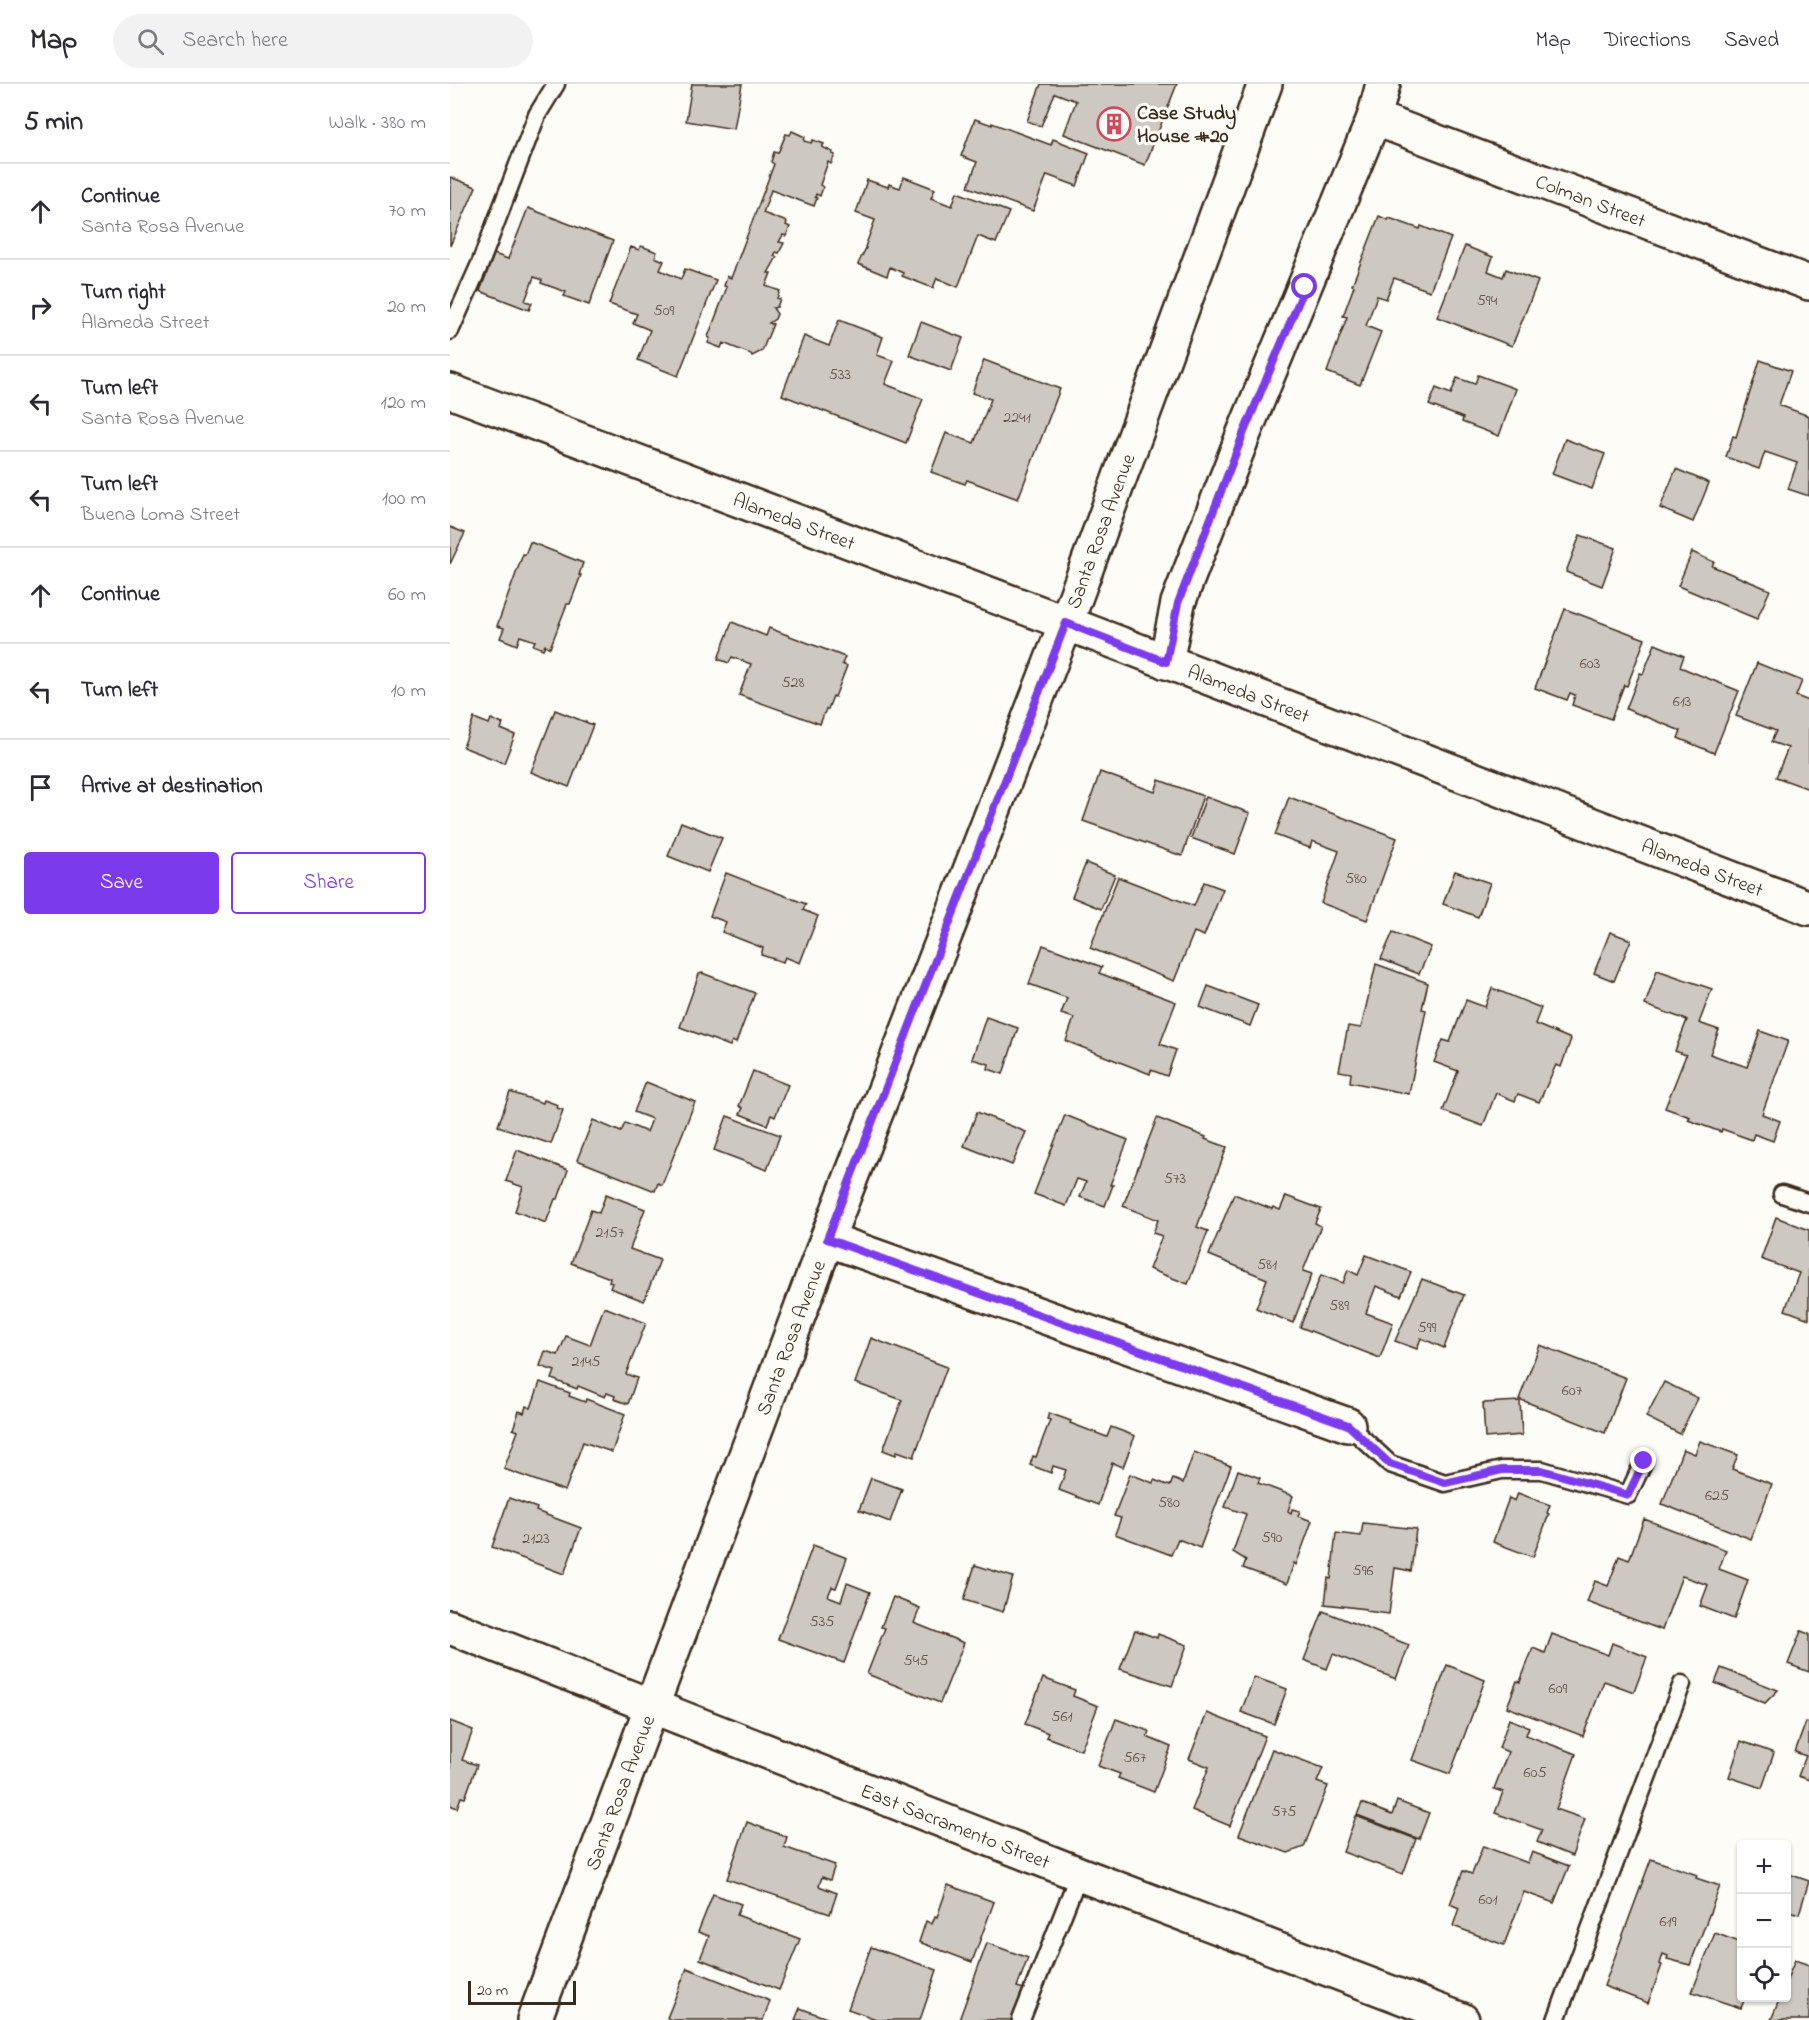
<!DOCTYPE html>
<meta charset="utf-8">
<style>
body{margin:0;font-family:"Indie Flower",sans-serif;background:#f2f2f3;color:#2b2b33}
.controls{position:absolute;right:18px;bottom:18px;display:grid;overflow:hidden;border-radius:6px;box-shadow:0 2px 4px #0004}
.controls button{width:54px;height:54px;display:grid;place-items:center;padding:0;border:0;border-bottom:2px solid #e1e1e2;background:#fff;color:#2b2b33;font:30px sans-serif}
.scale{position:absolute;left:18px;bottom:15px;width:108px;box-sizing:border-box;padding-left:6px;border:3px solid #3b2a1e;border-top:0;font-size:16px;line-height:21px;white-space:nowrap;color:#3b2a1e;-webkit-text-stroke:4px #fdfcf7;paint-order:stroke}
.stop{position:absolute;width:18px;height:18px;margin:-14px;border:4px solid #7c3aed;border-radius:50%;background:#fff}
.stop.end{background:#7c3aed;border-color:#fff;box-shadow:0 2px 6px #0008}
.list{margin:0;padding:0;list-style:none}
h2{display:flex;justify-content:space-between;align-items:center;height:78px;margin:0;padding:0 24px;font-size:26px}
h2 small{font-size:20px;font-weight:400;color:#7c7c81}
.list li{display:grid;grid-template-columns:39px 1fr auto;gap:18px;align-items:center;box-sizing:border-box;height:96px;padding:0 24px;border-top:2px solid #e1e1e2}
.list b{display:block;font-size:22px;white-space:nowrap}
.list p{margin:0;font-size:20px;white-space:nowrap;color:#7c7c81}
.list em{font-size:20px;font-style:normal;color:#7c7c81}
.actions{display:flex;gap:12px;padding:18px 24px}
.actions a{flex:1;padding:14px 0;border:2px solid #7c3aed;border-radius:6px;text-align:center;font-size:21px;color:#7c3aed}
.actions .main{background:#7c3aed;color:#fff}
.icon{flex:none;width:33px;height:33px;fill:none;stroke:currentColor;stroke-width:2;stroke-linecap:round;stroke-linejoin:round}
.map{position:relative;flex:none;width:1359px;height:1936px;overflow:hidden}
header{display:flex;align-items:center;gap:36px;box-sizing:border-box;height:84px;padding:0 30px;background:#fff;border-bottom:2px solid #e1e1e2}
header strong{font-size:28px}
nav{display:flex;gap:33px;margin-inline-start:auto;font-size:21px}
.search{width:420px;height:54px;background:#f2f2f3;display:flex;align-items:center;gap:15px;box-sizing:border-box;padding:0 21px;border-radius:33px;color:#7c7c81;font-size:22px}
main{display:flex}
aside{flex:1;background:#fff}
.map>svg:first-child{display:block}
.building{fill:#cdc8c2;stroke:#3b2a1e;stroke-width:1.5}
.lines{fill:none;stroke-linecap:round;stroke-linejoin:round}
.service-casing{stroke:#3b2a1e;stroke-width:21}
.minor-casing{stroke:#3b2a1e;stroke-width:38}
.service{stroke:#fdfcf7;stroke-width:16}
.minor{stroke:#fdfcf7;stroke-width:33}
.route{stroke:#7c3aed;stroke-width:8}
.labels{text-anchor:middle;stroke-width:6;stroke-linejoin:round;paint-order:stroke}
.number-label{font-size:16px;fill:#605247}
.poi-label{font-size:20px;font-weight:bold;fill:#3b2a1e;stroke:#fdfcf7;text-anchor:start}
.street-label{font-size:20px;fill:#3b2a1e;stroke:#fdfcf7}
</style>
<header>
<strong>Map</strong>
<div class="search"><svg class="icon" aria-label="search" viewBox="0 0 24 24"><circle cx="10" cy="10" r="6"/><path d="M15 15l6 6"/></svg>Search here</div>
<nav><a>Map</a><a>Directions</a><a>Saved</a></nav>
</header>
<main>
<aside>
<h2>5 min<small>Walk · 380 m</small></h2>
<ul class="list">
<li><svg class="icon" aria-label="ahead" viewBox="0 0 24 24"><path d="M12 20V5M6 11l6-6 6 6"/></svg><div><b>Continue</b><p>Santa Rosa Avenue</p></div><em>70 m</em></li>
<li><svg class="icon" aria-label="right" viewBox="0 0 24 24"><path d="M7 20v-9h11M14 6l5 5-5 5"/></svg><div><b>Turn right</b><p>Alameda Street</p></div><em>20 m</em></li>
<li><svg class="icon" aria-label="left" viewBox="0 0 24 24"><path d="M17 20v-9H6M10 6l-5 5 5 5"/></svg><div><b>Turn left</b><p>Santa Rosa Avenue</p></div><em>120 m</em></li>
<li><svg class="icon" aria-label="left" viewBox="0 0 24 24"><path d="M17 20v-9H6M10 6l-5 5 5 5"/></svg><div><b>Turn left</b><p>Buena Loma Street</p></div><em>100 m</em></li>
<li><svg class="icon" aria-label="ahead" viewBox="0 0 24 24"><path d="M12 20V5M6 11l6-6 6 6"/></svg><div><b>Continue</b></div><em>60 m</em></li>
<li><svg class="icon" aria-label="left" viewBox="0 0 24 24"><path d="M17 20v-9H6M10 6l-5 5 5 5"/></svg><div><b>Turn left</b></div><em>10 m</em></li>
<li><svg class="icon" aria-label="arrive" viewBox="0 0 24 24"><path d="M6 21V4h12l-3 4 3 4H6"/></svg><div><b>Arrive at destination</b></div></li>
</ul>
<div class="actions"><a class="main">Save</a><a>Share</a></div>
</aside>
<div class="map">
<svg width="1359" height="1936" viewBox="0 0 1359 1936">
<rect width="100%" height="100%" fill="#fdfcf7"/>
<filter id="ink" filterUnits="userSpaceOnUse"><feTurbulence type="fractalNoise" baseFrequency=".0167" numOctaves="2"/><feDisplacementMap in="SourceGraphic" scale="12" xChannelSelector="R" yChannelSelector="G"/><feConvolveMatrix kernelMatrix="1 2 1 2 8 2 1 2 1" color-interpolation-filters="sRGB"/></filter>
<g filter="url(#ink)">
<g class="building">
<path d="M242,0H292L284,45L236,37Z"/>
<path d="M591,0H727L695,81L614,50L626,17L605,9L591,42L577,37Z"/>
<path d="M525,35L542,41V39L601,61L603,55L639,69L627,102L597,91L583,127L518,103L527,78L511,72Z"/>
<path d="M342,47L355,53L354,57L361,59L363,56L374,60L372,63L383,68L382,70L385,71L381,80L378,78L370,101L373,103L370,112L366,110L365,113L367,114L364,122L321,106L313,129L337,138L336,141L340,143L336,152L333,151L329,158L334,159L329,169L326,168L324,172L327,173L318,189H321L316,202L330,207L327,214L330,215L327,223L323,224L327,230L325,235L319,239L323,240L312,267L302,272L301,270L273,259L271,264L258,259L260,254L258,253L277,203L274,202L277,192L281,194L324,80L321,78L324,68L328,69L336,50L340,51Z"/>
<path d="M0,93L26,103L0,162Z"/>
<path d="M454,93L485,105L481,114L502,122L507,108L559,128L546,159L528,152L508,203L487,194L483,204L452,192L453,189L440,183L437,192L408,180L416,164L415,163L425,136L406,129L417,96L438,103L439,100L450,104Z"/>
<path d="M78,124L163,157L139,221L114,212L116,208L91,199L92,196L84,193L75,217L82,219L79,226L30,207L44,170L58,175Z"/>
<path d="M929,132L938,136L939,134L970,145L971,142L1001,154L980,207L944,194L936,215L927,212L916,242L931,248L910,301L877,288L897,233L893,232L904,202L902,201Z"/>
<path d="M191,162L207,168L205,173L214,177L210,186L231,195L235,185L266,196L228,292L188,276L200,246L183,239L187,230L159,220L181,163L189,166Z"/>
<path d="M1015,162L1043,173L1038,187L1053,193L1056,185L1088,197L1062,262L987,233Z"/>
<path d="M389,236L433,253L427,271L444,277L435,300L473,315L456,359L332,311L354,252L379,262Z"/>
<path d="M471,238L513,254L501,287L459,271Z"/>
<path d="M534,276L610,305L568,415L517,396L515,400L481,388L496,349L524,359L541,315L522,309Z"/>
<path d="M1310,276L1341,287L1329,321L1359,332V412L1338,405L1347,379L1315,368L1309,385L1276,373L1283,352L1286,353Z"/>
<path d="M1028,291L1066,305L1049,352L1012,338L1013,334L979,321L986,304L1001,310L1007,294L1025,300Z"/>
<path d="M1115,355L1155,370L1142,405L1102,390Z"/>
<path d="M1226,385L1259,399L1243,438L1210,424Z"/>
<path d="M0,443L15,449L0,480Z"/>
<path d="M1130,451L1166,464L1152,502L1116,488Z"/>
<path d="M80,458L133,479L129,491H131L120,520H117L100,564L95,561L93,565L83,561L85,557L70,552L67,561L50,554L54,544L47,542L73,470L75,471Z"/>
<path d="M1242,468L1264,478L1262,482L1320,506L1307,535L1228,502Z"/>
<path d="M1115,525L1195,555L1177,602L1174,601L1161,635L1122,621L1125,611L1120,609L1117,616L1085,604Z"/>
<path d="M282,538L316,552L319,544L395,573L392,580L397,582L385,613L383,612L378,625H376L370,640L289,611L301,580L282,573L279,579L268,575Z"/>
<path d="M1205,560L1234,572L1230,583L1289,607L1264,669L1228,654L1231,647L1176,625L1190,589L1193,590Z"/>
<path d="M1307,579L1352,597L1346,612L1359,617V705L1326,693L1338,664L1321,658L1326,647L1286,632Z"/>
<path d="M105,626L143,641L119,703L81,688Z"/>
<path d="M24,634L39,640L41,635L53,640L51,645L65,651L54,679L13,663Z"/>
<path d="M650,688L705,708L709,696L753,712L732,772L633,737Z"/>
<path d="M756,713L800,729L785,770L741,754Z"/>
<path d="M839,713L947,754L917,836L871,819L889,767L862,757L860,764L825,751Z"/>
<path d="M231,738L272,754L258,788L218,772Z"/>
<path d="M636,779L665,791L651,825L622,813Z"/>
<path d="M1005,787L1040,799L1028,833L993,820Z"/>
<path d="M276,789L356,820L353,826L368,832L350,879L335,873L333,878L311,871L313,864L272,848L276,838L260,832Z"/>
<path d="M668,793L744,822L754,798L773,805L754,852L744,848L724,897L640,864Z"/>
<path d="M943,848L981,863L969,890L931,875Z"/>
<path d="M1160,848L1181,856L1164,897L1144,889Z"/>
<path d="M593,861L652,883L649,889L726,918L710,960L726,966L717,992L701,986L700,990L616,957L624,934L611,930L617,914L579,900Z"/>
<path d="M926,880L978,899L972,925L976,926L959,1010L900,998L901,989L889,987L898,942L911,944Z"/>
<path d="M1207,886L1262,905L1249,939L1269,946L1260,970L1297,983L1310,947L1338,957L1312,1030L1330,1037L1323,1057L1304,1050L1302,1056L1272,1045L1271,1048L1238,1036L1240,1033L1215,1024L1236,971L1225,967L1237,936L1195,921Z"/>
<path d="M252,889L305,909L286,959L282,957L280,962L230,943L249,890Z"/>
<path d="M758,902L808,921L800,942L750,923Z"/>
<path d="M1042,904L1091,924L1085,940L1121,955L1111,983L1106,981L1089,1018L1068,1010L1065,1017L1046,1009L1033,1042L993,1027L1008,987L984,978L993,956L1000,958L1016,916L1035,923Z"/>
<path d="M536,933L568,944L553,990L538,985L539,980L522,975Z"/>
<path d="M303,987L338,1001L325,1033L321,1031L317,1041L290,1030L293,1024L289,1022Z"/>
<path d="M196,998L245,1018L212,1101L208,1099L205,1107L127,1076L143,1036L171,1048L175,1039L197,1048L202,1035L184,1028Z"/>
<path d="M60,1008L93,1019L94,1016L108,1021L107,1024L113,1026L101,1060L48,1042Z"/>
<path d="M527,1028L576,1048L562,1081L514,1062Z"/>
<path d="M615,1031L678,1056L660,1101H663L655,1122L630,1113L636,1098L627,1095L616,1122L584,1110Z"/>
<path d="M277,1032L330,1051L317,1086L264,1066Z"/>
<path d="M707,1034L756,1053L755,1055L777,1063L747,1143L758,1147L738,1200L699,1185L712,1152L703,1149L708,1136L673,1122Z"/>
<path d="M67,1066L118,1086L108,1115H105L96,1139L65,1127L73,1103L56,1097Z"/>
<path d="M156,1110L195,1125L180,1165L210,1176L194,1217L160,1204L162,1199L159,1198L160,1194L121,1179L141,1126L149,1129Z"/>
<path d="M784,1110L822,1125L823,1123L830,1126L836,1112L871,1125L865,1139L871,1142L853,1187L862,1190L843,1239L806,1224L817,1195L759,1171Z"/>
<path d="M1326,1133L1359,1146V1235L1335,1226L1349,1189L1311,1175Z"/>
<path d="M916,1171L961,1188L951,1212L926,1202L916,1229L943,1239L930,1274L850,1243L871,1191L893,1199L898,1186L908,1191Z"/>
<path d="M972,1195L1014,1211L994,1264L971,1254L967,1265L945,1257Z"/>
<path d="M154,1223L196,1239L176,1290L187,1294L178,1320L164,1315L165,1312L157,1309L155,1313L128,1302L127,1305L102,1295L105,1287L90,1282L95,1267L108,1271L116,1252L140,1261Z"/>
<path d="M421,1254L497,1283L464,1373L447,1367L446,1371L433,1366L452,1316L405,1299Z"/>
<path d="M1090,1261L1176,1294L1155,1349L1069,1315Z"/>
<path d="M90,1298L120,1309L119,1312L135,1318L136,1315L175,1330L162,1368L133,1358L115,1407L54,1385L68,1347L63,1345L69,1327L74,1329L76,1322L81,1324Z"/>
<path d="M1214,1298L1248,1314L1230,1350L1196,1333Z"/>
<path d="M1070,1317L1072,1351L1035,1354L1033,1319Z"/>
<path d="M599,1329L621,1337L620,1339L657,1353L661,1343L685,1352L673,1383L662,1379L648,1421L609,1406L616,1386L603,1382L601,1389L580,1381L583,1372L586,1373L600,1336L597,1335Z"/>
<path d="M1250,1357L1288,1371L1282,1385L1322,1400L1301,1455L1212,1420L1233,1365L1245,1370Z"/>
<path d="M744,1368L781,1382L750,1464L728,1455L721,1471L665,1450L671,1434L664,1432L680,1390L703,1399L704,1396L720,1402L723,1395L733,1399Z"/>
<path d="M788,1386L810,1394L808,1399L843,1412L838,1427L841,1429L842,1425L850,1427L848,1432L862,1437L846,1481L844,1479L837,1500L793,1484L796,1476L783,1468L796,1430L775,1423Z"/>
<path d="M421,1394L452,1405L440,1438L409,1426Z"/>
<path d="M1068,1409L1100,1421L1097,1429L1099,1430L1083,1473L1043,1458L1059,1414L1065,1417Z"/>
<path d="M59,1414L87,1424L86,1427L131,1444L114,1490L42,1463Z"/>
<path d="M1194,1435L1276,1466L1269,1485L1298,1496L1284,1535L1250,1522L1258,1501L1232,1492L1212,1546L1137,1518L1145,1497L1158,1502L1169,1472L1179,1476Z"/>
<path d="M913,1439L966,1445L961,1487L945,1484L939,1530L916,1527V1525L875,1520L878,1494L881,1495L886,1449L911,1452Z"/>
<path d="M363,1461L397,1474L386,1504L382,1503L378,1512L391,1517L397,1499L420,1508L394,1579L328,1555Z"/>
<path d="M525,1481L563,1493L553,1528L514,1516Z"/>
<path d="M443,1513L470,1524L464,1539L514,1559L490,1619L417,1590L435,1544L431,1543Z"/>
<path d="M873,1527L959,1561L946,1595L883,1570L877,1585L854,1576Z"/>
<path d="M685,1546L707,1554L708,1550L737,1561L722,1602L670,1585Z"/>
<path d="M1351,1547L1359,1550V1588L1338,1580Z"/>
<path d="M1102,1550L1158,1571L1162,1559L1197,1573L1184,1608L1154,1597L1133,1652L1057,1623L1067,1597L1070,1598L1083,1564L1095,1569Z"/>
<path d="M997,1581L1035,1596L1000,1690L962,1676Z"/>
<path d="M1271,1584L1328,1606L1315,1619L1265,1599Z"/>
<path d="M804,1593L837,1605L824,1640L791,1628Z"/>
<path d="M593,1594L625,1606L623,1612L648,1622L631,1666L596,1653L598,1649L575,1640Z"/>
<path d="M757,1629L815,1652L780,1742L742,1726L759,1683L739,1675Z"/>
<path d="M666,1635L699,1647L697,1653L721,1663L704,1708L668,1694L670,1690L648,1682Z"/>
<path d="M1059,1635L1079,1643L1076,1651L1126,1670L1106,1725L1135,1735L1122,1772L1087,1758L1092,1746L1045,1729L1053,1708L1044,1705L1058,1668L1049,1664Z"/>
<path d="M0,1637L23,1646L12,1676L27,1681L15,1714L11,1713L7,1724L0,1721Z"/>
<path d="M1356,1638L1359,1639V1696L1348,1692L1356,1672L1345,1668Z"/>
<path d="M1291,1657L1324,1669L1312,1704L1279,1693Z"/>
<path d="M822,1665L873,1684L867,1698L878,1702L854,1763L838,1769L789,1751Z"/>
<path d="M947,1717L979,1729L969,1755L907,1731L912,1719L942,1731Z"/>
<path d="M906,1732L966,1755L953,1790L893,1768Z"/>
<path d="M297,1738L337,1753L334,1763L385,1781L380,1796L372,1793L369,1802L387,1809L380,1830L277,1795Z"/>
<path d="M1033,1762L1078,1779L1082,1768L1119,1782L1104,1819L1074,1808L1054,1861L1003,1842L1009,1824L1000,1820L1013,1787L1022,1790Z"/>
<path d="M1201,1775L1247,1791L1246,1794L1270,1802L1240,1881L1217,1875L1218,1872L1213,1870L1210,1880L1212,1881L1198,1919L1154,1902Z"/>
<path d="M1336,1789L1359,1797L1349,1830L1336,1826Z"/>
<path d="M498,1801L544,1818L522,1878L469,1858L476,1837L482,1840L485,1832L487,1833Z"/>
<path d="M263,1810L291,1820L287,1831L350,1855L329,1906L250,1875L259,1852L248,1848Z"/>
<path d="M1265,1849L1292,1859V1914H1295L1291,1924L1242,1908Z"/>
<path d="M537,1859L578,1874L567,1903L574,1905L563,1936H509Z"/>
<path d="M421,1863L487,1886L470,1936H429L398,1925Z"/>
<path d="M1345,1876L1359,1881V1936H1321L1330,1914H1336V1898Z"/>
<path d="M237,1884L320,1917L313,1936H221L217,1934Z"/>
<path d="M350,1924L382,1936H345Z"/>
</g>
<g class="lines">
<g class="service-casing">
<g id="service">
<path d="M0,247L30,180L87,31L106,0"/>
<path d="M1332,1110L1359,1119"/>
<path d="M898,1341L940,1380L995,1399L1052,1386H1092L1178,1411L1194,1377"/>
<path d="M571,1936L629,1790"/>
<path d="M1106,1936L1232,1600"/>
</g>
</g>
<g class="minor-casing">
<g id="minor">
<path id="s1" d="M924,34L1359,199"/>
<path id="s2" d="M0,307L616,539L1359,824"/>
<path d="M716,578L728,519L794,349L924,34L933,0"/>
<path d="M377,1155L898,1341"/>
<path id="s3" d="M0,1543L629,1790L1012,1936"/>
<path id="s4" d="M84,1936L377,1155L616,539L815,0"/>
</g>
</g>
<use href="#service" class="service"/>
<use href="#minor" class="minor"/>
</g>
</g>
<g class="lines" filter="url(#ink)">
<path class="route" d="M855,203L794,348L728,519L716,578L616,539L377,1155L898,1341L940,1380L995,1399L1052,1386H1092L1178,1411L1194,1377"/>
</g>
<defs>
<g id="building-ring" transform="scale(1.725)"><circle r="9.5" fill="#fdfcf7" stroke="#d1495b" stroke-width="1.5"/><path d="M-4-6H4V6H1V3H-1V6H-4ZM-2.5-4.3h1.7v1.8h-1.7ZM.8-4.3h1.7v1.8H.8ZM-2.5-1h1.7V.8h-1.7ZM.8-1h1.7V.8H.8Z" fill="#d1495b"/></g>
</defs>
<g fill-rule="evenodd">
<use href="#building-ring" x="664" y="40"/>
</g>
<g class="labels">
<g class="number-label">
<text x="1037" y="221">594</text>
<text x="214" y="231">509</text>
<text x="390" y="295">533</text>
<text x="567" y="338">2241</text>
<text x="1140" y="584">603</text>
<text x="343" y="603">528</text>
<text x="1232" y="622">613</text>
<text x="906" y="799">580</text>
<text x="725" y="1099">573</text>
<text x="160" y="1153">2157</text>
<text x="817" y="1185">581</text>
<text x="889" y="1226">589</text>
<text x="977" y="1248">599</text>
<text x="136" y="1282">2145</text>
<text x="1122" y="1311">607</text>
<text x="1267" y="1416">625</text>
<text x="719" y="1423">580</text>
<text x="822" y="1458">590</text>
<text x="86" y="1459">2123</text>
<text x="913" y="1491">596</text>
<text x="372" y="1542">535</text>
<text x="466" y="1581">545</text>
<text x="1108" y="1609">609</text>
<text x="612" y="1637">561</text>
<text x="685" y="1678">567</text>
<text x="1085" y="1693">605</text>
<text x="834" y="1732">575</text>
<text x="1038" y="1820">601</text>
<text x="1218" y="1842">619</text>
</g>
<g class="poi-label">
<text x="687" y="35">Case Study<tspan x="687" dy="23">House #20</tspan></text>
</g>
<g class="street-label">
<text dy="7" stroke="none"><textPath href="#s1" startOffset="232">Colman Street</textPath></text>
<text dy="7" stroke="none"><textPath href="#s2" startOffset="368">Alameda Street</textPath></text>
<text dy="7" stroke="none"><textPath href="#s4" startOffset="1593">Santa Rosa Avenue</textPath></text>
<text dy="7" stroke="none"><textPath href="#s2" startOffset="854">Alameda Street</textPath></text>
<text dy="7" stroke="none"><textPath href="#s2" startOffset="1340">Alameda Street</textPath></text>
<text dy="7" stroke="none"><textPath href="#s4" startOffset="729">Santa Rosa Avenue</textPath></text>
<text dy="7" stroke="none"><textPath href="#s4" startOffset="243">Santa Rosa Avenue</textPath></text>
<text dy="7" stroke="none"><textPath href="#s3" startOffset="543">East Sacramento Street</textPath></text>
</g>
</g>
</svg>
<div class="controls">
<button>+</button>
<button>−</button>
<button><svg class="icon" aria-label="locate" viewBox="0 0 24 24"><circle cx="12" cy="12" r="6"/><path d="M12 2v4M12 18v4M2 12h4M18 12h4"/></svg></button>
</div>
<div class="scale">20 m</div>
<div class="stop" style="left:855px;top:203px"></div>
<div class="stop end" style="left:1194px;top:1377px"></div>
</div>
</main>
